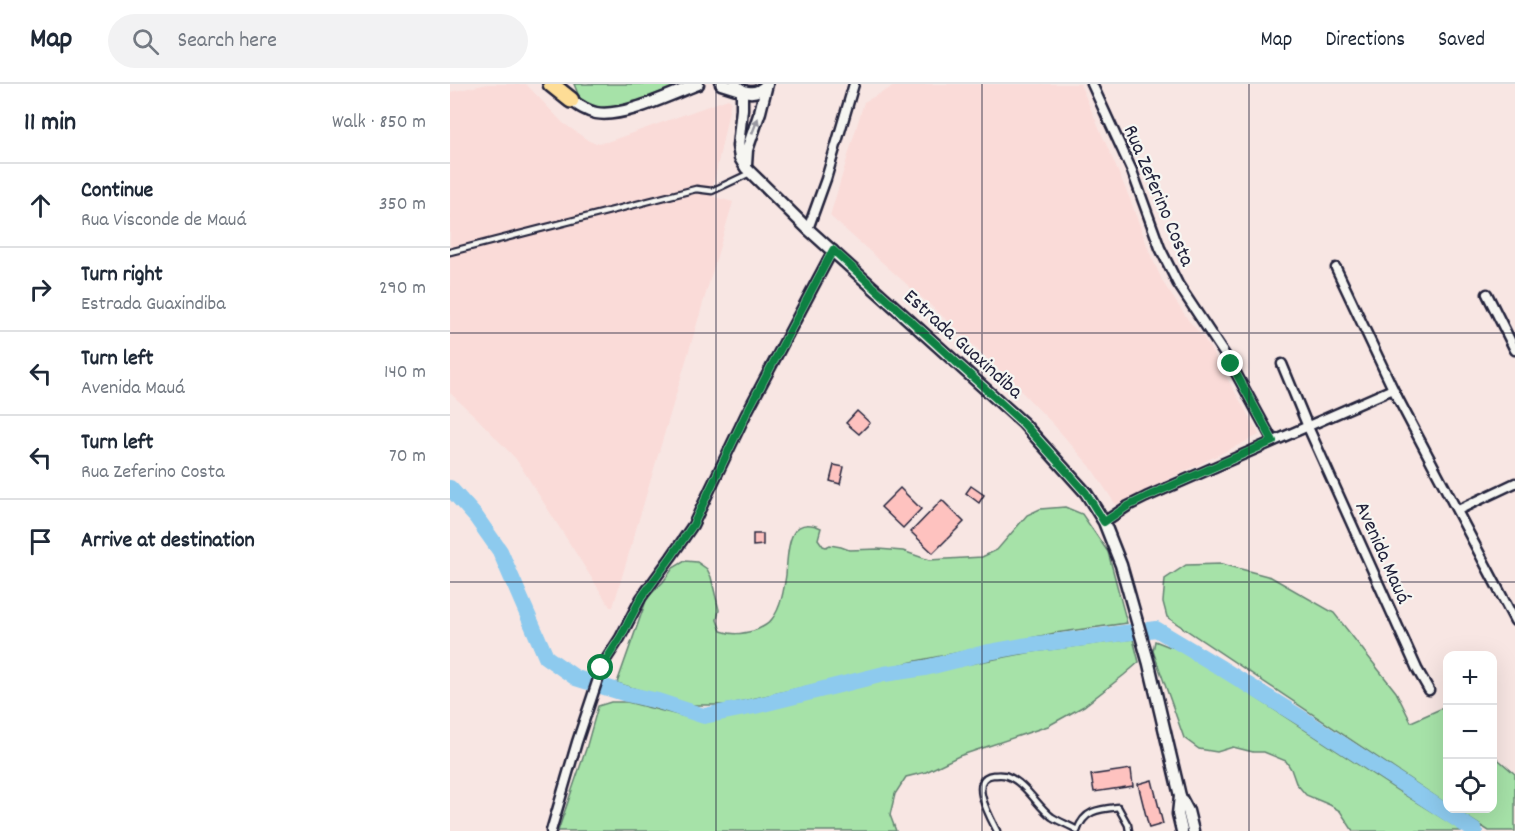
<!DOCTYPE html>
<meta charset="utf-8">
<style>
body{margin:0;font-family:Dekko,sans-serif;background:#f2f2f3;color:#1f2937}
.controls{position:absolute;right:18px;bottom:18px;display:grid;overflow:hidden;border-radius:12px;box-shadow:0 6px 24px #0002}
.controls button{width:54px;height:54px;display:grid;place-items:center;padding:0;border:0;border-bottom:2px solid #e0e1e3;background:#fff;color:#1f2937;font:30px sans-serif}
.stop{position:absolute;width:18px;height:18px;margin:-14px;border:4px solid #0b8043;border-radius:50%;background:#fff}
.stop.end{background:#0b8043;border-color:#fff;box-shadow:0 2px 6px #0008}
.list{margin:0;padding:0;list-style:none}
h2{display:flex;justify-content:space-between;align-items:center;height:78px;margin:0;padding:0 24px;font-size:26px}
h2 small{font-size:20px;font-weight:400;color:#747a83}
.list li{display:grid;grid-template-columns:39px 1fr auto;gap:18px;align-items:center;box-sizing:border-box;height:84px;padding:0 24px;border-top:2px solid #e0e1e3}
.list b{display:block;font-size:22px;white-space:nowrap}
.list p{margin:0;font-size:20px;white-space:nowrap;color:#747a83}
.list em{font-size:20px;font-style:normal;color:#747a83}
.icon{flex:none;width:33px;height:33px;fill:none;stroke:currentColor;stroke-width:2;stroke-linecap:round;stroke-linejoin:round}
.map{position:relative;flex:none;width:1065px;height:747px;overflow:hidden}
header{display:flex;align-items:center;gap:36px;box-sizing:border-box;height:84px;padding:0 30px;background:#fff;border-bottom:2px solid #e0e1e3}
header strong{font-size:28px}
nav{display:flex;gap:33px;margin-inline-start:auto;font-size:21px}
.search{width:420px;height:54px;background:#f2f2f3;display:flex;align-items:center;gap:15px;box-sizing:border-box;padding:0 21px;border-radius:33px;color:#747a83;font-size:22px}
main{display:flex}
aside{flex:1;background:#fff}
.map>svg:first-child{display:block}
.built{fill:#fadbd8}
.green{fill:#a6e2a8;stroke:#648272;stroke-width:1.5}
.lines{fill:none;stroke-linecap:round;stroke-linejoin:round}
.river{stroke:#8dcaee;stroke-width:16}
.building{fill:#fec2bf;stroke:#22223b;stroke-width:1.5}
.service-casing{stroke:#22223b;stroke-width:9}
.minor-casing{stroke:#22223b;stroke-width:13}
.tertiary-casing{stroke:#22223b;stroke-width:15}
.motorway-casing{stroke:#22223b;stroke-width:20}
.service{stroke:#f6f6f2;stroke-width:4.5}
.minor{stroke:#f6f6f2;stroke-width:8}
.tertiary{stroke:#f6f6f2;stroke-width:10}
.motorway{stroke:#fedd96;stroke-width:15}
.oneway{fill:#9797a0}
.route{stroke:#0b8043;stroke-width:8}
.grid{fill:none;stroke:#22223b;stroke-width:1.5;stroke-opacity:0.55}
.labels{text-anchor:middle;stroke-width:4.5;stroke-linejoin:round;paint-order:stroke}
.street-label{font-size:21px;fill:#22223b;stroke:#f6f6f2}
</style>
<header>
<strong>Map</strong>
<div class="search"><svg class="icon" aria-label="search" viewBox="0 0 24 24"><circle cx="10" cy="10" r="6"/><path d="M15 15l6 6"/></svg>Search here</div>
<nav><a>Map</a><a>Directions</a><a>Saved</a></nav>
</header>
<main>
<aside>
<h2>11 min<small>Walk · 850 m</small></h2>
<ul class="list">
<li><svg class="icon" aria-label="ahead" viewBox="0 0 24 24"><path d="M12 20V5M6 11l6-6 6 6"/></svg><div><b>Continue</b><p>Rua Visconde de Mauá</p></div><em>350 m</em></li>
<li><svg class="icon" aria-label="right" viewBox="0 0 24 24"><path d="M7 20v-9h11M14 6l5 5-5 5"/></svg><div><b>Turn right</b><p>Estrada Guaxindiba</p></div><em>290 m</em></li>
<li><svg class="icon" aria-label="left" viewBox="0 0 24 24"><path d="M17 20v-9H6M10 6l-5 5 5 5"/></svg><div><b>Turn left</b><p>Avenida Mauá</p></div><em>140 m</em></li>
<li><svg class="icon" aria-label="left" viewBox="0 0 24 24"><path d="M17 20v-9H6M10 6l-5 5 5 5"/></svg><div><b>Turn left</b><p>Rua Zeferino Costa</p></div><em>70 m</em></li>
<li><svg class="icon" aria-label="arrive" viewBox="0 0 24 24"><path d="M6 21V4h12l-3 4 3 4H6"/></svg><div><b>Arrive at destination</b></div></li>
</ul>
</aside>
<div class="map">
<svg width="1065" height="747" viewBox="0 0 1065 747">
<rect width="100%" height="100%" fill="#f8e6e3"/>
<filter id="ink" filterUnits="userSpaceOnUse"><feTurbulence type="fractalNoise" baseFrequency=".0167" numOctaves="2"/><feDisplacementMap in="SourceGraphic" scale="12" xChannelSelector="R" yChannelSelector="G"/><feConvolveMatrix kernelMatrix="1 2 1 2 8 2 1 2 1" color-interpolation-filters="sRGB"/></filter>
<g filter="url(#ink)">
<g class="built">
<path d="M38,0H76L113,39L139,57L145,59L157,58L278,15L281,17L261,112L283,118L163,523H160L66,375L27,334L0,309V8Z"/>
<path d="M448,0H630L680,115L701,172L714,200L739,237L754,254L808,348L809,351L666,421L640,382L603,340L564,300L489,229L380,132L414,18Z"/>
</g>
<g class="green">
<path d="M124,0H232L186,18L161,26L143,22L130,15Z"/>
<path d="M615,423L632,430L658,468L677,539L605,549L466,577L276,621H238L167,599L197,514L213,498L223,484L235,477L247,478L257,485L261,493L269,526L267,536L271,547C282,551 291,550 303,547C309,545 318,541 322,535C331,524 334,505 336,491C338,470 336,429 371,444L368,455L373,462L376,463L380,461L391,463L399,466L428,465L453,467L479,476L532,473L547,466L577,431L590,425Z"/>
<path d="M772,480L821,493L884,529L946,608L961,638L995,623L998,626L997,720L717,533L713,518L715,495L736,481Z"/>
<path d="M683,555L689,578L674,591L634,622L598,642L509,672L476,688L456,693L445,710L440,731L446,747H108L136,665L148,622L161,618H177L240,634L285,629L432,597L582,568Z"/>
<path d="M705,557L720,563L730,564L947,706L1013,747H903L890,727L880,721L856,711L846,699L841,685L836,677L814,668H803L783,663L767,668L749,665L734,654L703,567Z"/>
<path d="M1043,671L1065,690V747H1039L1004,725L1042,724Z"/>
</g>
<g class="lines">
<path class="river" d="M0,404L26,433L50,467L96,573L126,594L177,610L208,617L254,632L305,622L434,590L475,584L539,568L572,562L706,545L771,584L853,635L1025,747"/>
</g>
<g class="building">
<path d="M407,327L420,339L409,350L396,339Z"/>
<path d="M384,381L394,383L390,400L380,397Z"/>
<path d="M521,402L534,411L529,419L516,409Z"/>
<path d="M450,404L471,425L453,444L431,423Z"/>
<path d="M492,416L514,438L483,469L461,448Z"/>
<path d="M303,450H313V461L303,462Z"/>
<path d="M681,685L683,702L644,708L641,691Z"/>
<path d="M702,696L713,740L699,744L688,700Z"/>
</g>
<g class="lines">
<g class="service-casing">
<g id="service">
<path d="M0,168L246,105L262,107L300,89"/>
<path d="M547,747C541,735 517,694 543,691C547,691 554,690 557,692C576,699 587,722 602,733C610,738 619,741 627,746"/>
<path d="M627,747C634,726 649,725 668,723L678,741L679,747"/>
</g>
</g>
<g class="minor-casing">
<g id="minor">
<path d="M642,0L682,87L710,164L728,200L781,280L823,357"/>
<path d="M358,145L376,95L404,0"/>
<path d="M886,184L943,305L1065,537"/>
<path d="M1037,210L1065,266"/>
<path d="M832,280L858,343L967,585L979,606"/>
<path d="M1008,426L1065,399"/>
<path d="M654,438L678,422L696,413L943,305"/>
<path d="M101,747L127,658L153,580L170,554L191,514L221,473L243,441L296,330L383,166"/>
</g>
</g>
<g class="tertiary-casing">
<g id="tertiary">
<path d="M271,0L290,6"/>
<path d="M285,0C295,11 307,11 317,0"/>
<path d="M292,7V25L288,62L290,74L296,84L358,145L573,339L636,409L654,438L671,481L699,580L730,712L738,727L743,747"/>
<path d="M121,16C129,22 136,27 146,29C174,34 221,10 248,0"/>
<path d="M296,81L297,66L310,28L317,0"/>
<path d="M730,712L728,730L732,747"/>
</g>
</g>
<g class="motorway-casing">
<path id="motorway" d="M101,0L121,16"/>
</g>
<use href="#service" class="service"/>
<use href="#minor" class="minor"/>
<use href="#tertiary" class="tertiary"/>
<use href="#motorway" class="motorway"/>
</g>
<defs><path id="oneway-solid" d="M-6-.8H1V-3.2L6.5 0L1 3.2V.8H-6Z" transform="scale(1.5)"/></defs>
<use class="oneway" href="#oneway-solid" transform="translate(305 42) rotate(-69)"/>
</g>
<g class="lines" filter="url(#ink)">
<path class="route" d="M151,584L170,554L191,514L221,473L243,441L296,330L383,166L573,339L636,409L654,438L678,422L696,413L823,357L781,280"/>
</g>
<path class="grid" d="M266,0V747M532,0V747M799,0V747M0,249H1065M0,498H1065"/>
<g class="labels">
<g class="street-label">
<text transform="translate(710 111) rotate(67)" y="7">Rua Zeferino Costa</text>
<text transform="translate(514 259) rotate(42)" y="7">Estrada Guaxindiba</text>
<text transform="translate(934 468) rotate(66)" y="7">Avenida Mauá</text>
</g>
</g>
</svg>
<div class="controls">
<button>+</button>
<button>−</button>
<button><svg class="icon" aria-label="locate" viewBox="0 0 24 24"><circle cx="12" cy="12" r="6"/><path d="M12 2v4M12 18v4M2 12h4M18 12h4"/></svg></button>
</div>
<div class="stop" style="left:151px;top:584px"></div>
<div class="stop end" style="left:781px;top:280px"></div>
</div>
</main>
